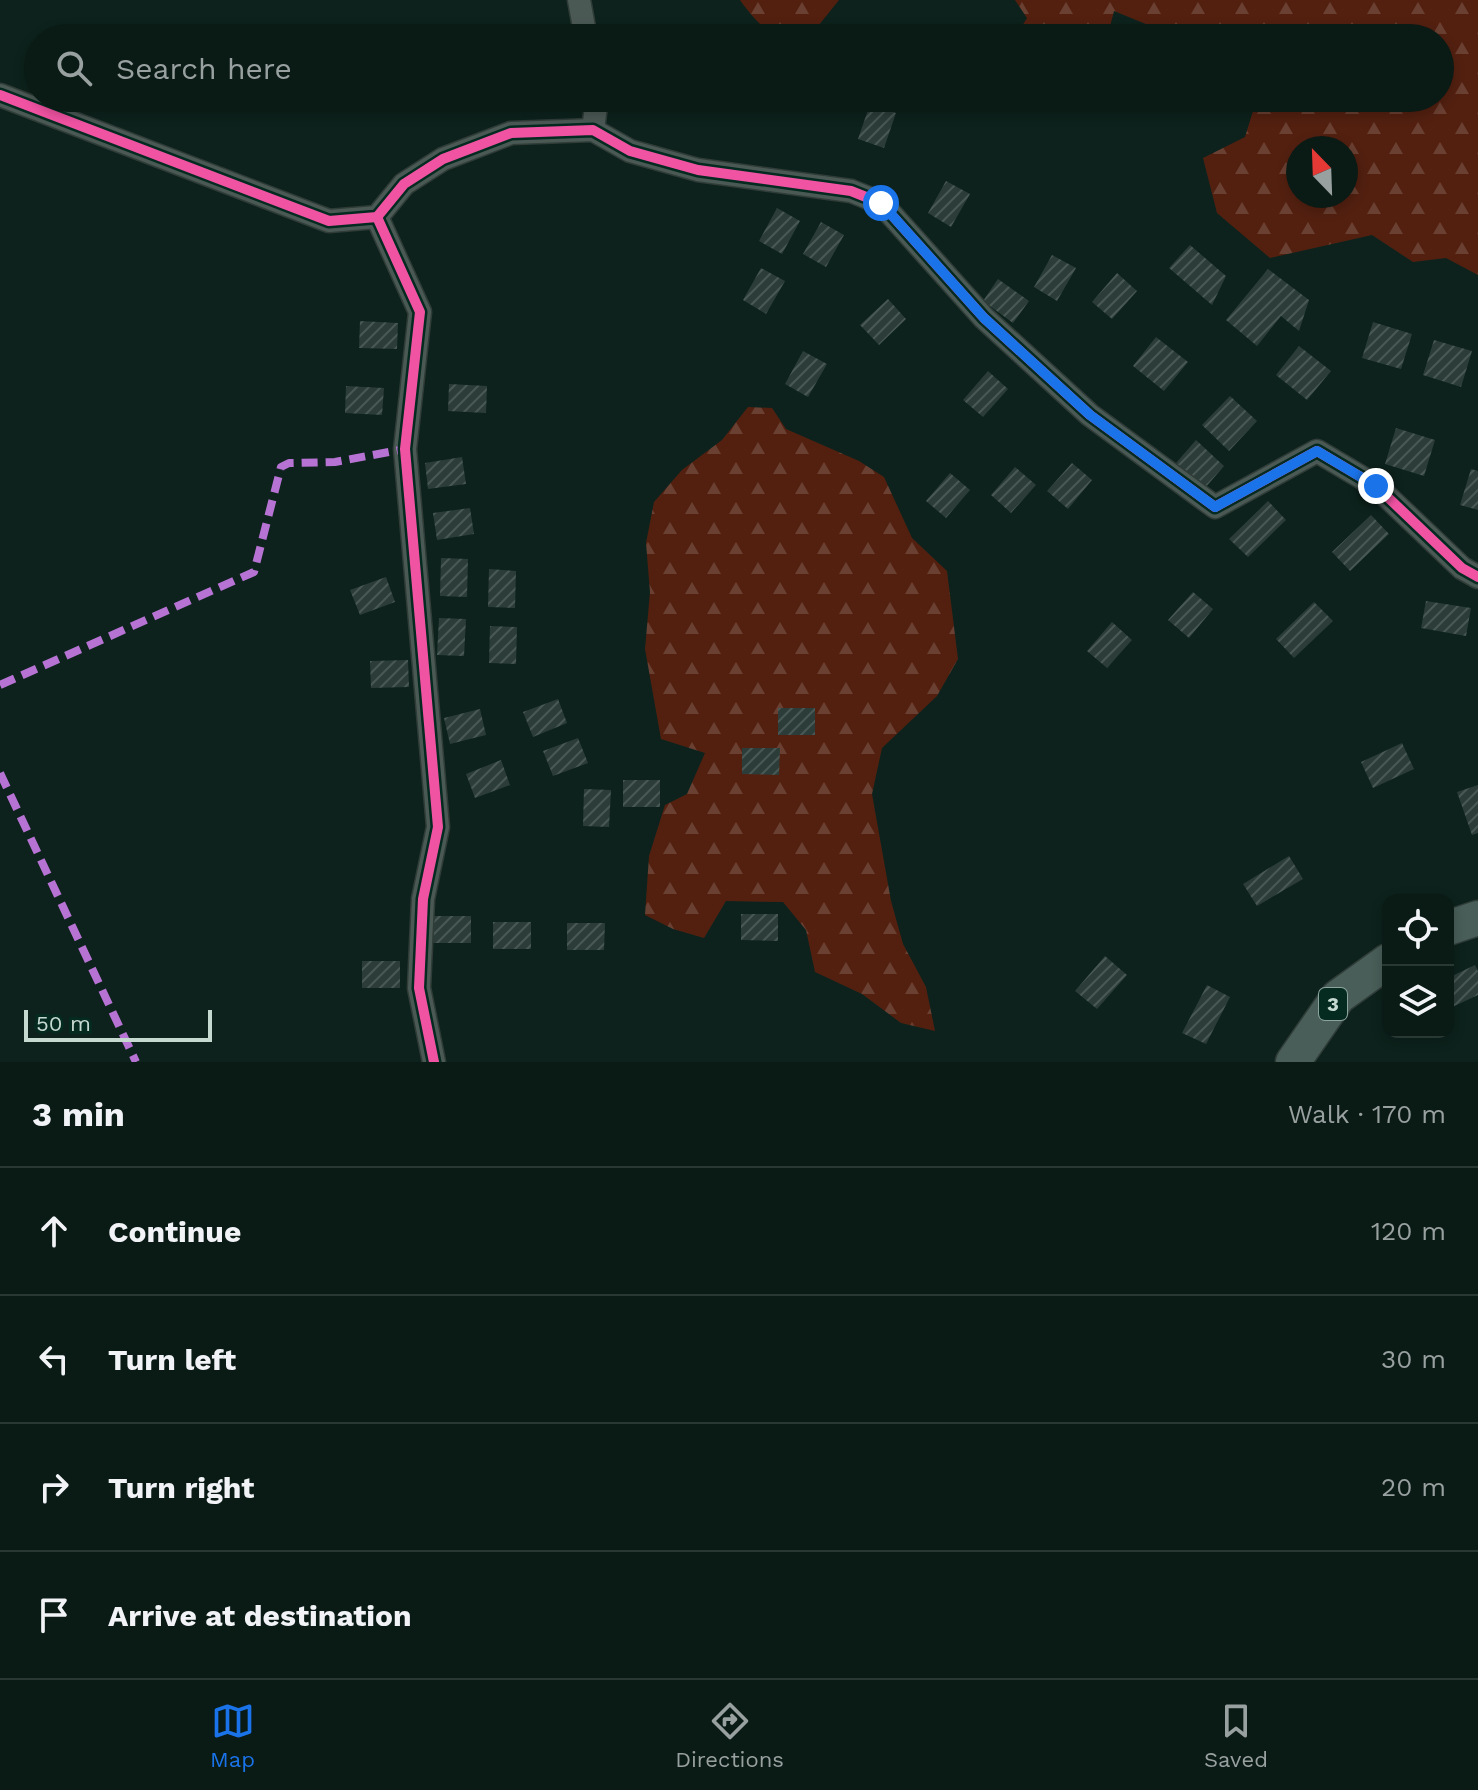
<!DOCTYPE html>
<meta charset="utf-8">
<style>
body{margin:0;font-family:"Work Sans",sans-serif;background:#182722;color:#f1f3f6}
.controls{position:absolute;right:24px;bottom:24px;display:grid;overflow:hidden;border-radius:16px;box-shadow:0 4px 12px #0003}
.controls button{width:72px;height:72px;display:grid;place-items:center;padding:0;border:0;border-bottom:2px solid #2a3834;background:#0a1a15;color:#f1f3f6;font:40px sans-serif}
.compass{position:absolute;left:1286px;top:136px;width:72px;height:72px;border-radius:50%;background:#0a1a15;box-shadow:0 4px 12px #0003;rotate:337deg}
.scale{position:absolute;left:24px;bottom:20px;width:188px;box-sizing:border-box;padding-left:8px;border:4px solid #c6d9d1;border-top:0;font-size:22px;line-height:28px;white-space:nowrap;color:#c6d9d1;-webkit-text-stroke:6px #052a20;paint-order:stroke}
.stop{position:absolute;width:24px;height:24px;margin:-18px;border:6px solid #1a73e8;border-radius:50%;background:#fff}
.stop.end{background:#1a73e8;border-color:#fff;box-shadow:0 2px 8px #0008}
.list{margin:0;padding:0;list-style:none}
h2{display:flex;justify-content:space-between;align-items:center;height:104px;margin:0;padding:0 32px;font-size:34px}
h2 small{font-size:26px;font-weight:400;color:#99a1a0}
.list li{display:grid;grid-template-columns:52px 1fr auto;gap:24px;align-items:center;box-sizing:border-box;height:128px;padding:0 32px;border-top:2px solid #2a3834}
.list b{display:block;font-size:30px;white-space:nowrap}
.list em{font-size:26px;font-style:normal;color:#99a1a0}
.icon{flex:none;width:44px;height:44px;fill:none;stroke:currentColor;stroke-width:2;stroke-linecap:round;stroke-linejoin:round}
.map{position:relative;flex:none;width:1478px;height:1062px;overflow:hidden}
.search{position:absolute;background:#0a1a15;box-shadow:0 4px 12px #0003;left:24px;right:24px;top:24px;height:88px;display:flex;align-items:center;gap:20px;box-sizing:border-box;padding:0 28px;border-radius:44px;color:#99a1a0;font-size:30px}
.sheet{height:616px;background:#0a1a15}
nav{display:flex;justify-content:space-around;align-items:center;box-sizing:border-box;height:112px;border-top:2px solid #2a3834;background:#0a1a15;font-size:22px;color:#99a1a0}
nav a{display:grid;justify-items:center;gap:4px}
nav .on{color:#1a73e8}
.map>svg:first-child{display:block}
.forest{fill:url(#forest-firs);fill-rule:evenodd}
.building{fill:url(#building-hatch)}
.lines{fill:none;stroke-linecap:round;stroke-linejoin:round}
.minor-casing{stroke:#2f3c38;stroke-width:25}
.primary-casing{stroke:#2f3c38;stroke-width:37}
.minor{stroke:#4b5955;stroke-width:22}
.primary{stroke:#495e58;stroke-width:34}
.quiet{stroke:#b673d3;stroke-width:8;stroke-dasharray:16 8;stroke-linecap:butt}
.cycleway-casing{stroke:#052a20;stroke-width:15}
.cycleway{stroke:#f153a3;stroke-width:10}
.route{stroke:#1a73e8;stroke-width:10}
.labels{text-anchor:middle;stroke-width:7;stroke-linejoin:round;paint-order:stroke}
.shield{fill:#052a20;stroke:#8ca49c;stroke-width:2}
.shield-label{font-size:20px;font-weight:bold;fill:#c6d9d1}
</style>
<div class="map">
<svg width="1478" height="1062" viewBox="0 0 1478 1062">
<defs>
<pattern id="forest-firs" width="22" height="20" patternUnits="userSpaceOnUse" patternTransform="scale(2)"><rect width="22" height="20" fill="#532010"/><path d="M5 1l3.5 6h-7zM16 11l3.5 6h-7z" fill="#6a4032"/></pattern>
<pattern id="building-hatch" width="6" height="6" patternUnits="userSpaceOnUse" patternTransform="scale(2)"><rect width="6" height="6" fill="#2c3d39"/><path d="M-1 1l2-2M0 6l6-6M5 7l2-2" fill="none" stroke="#495855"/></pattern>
</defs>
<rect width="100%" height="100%" fill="#0d221c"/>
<g class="forest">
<path d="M740,0H839L810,36C773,40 761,29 740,0Z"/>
<path d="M1015,0H1478V275L1446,258L1413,262L1372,235L1270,258L1217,213L1203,158L1245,137L1257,98H1440V38H1180L1114,11L1107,38H1015L1027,18ZM1346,148V196H1298V148Z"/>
<path d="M748,407L772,408L786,429L859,461L884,477L912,538L947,571L958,659L937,696L882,748L872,794L891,901L903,944L926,987L935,1031L901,1023L862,994L815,972L806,930L783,902L726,901L704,938L673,929L645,915L649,856L665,805L687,794L705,753L661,739L645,649L650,592L646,543L654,502L682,470L722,440Z"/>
</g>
<g class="building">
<path d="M870,104L896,113L884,148L858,139Z"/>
<path d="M946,181L970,194L951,227L928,213Z"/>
<path d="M777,208L800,221L782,254L759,241Z"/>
<path d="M821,222L844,235L826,267L803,254Z"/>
<path d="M1190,245L1226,276L1212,305L1169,268Z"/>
<path d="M1052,255L1076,268L1057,301L1034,287Z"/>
<path d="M761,268L785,281L766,314L743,300Z"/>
<path d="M1268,269L1309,300L1299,331L1281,316L1257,346L1226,320Z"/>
<path d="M1117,273L1137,291L1112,319L1092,302Z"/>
<path d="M998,279L1029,301L1013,323L983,301Z"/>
<path d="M888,299L906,319L879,345L860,325Z"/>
<path d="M360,321L398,323L397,349L359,348Z"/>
<path d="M1373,322L1412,334L1401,369L1362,358Z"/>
<path d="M1156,337L1188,362L1164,391L1133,366Z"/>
<path d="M1434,340L1472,351L1461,387L1423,375Z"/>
<path d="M1299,346L1331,371L1307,400L1276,375Z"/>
<path d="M803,351L827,364L808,397L785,384Z"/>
<path d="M988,371L1008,389L983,417L963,400Z"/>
<path d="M449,384L487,386L486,413L448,411Z"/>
<path d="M346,386L384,388L382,415L345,413Z"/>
<path d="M1230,396L1257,421L1229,451L1202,425Z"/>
<path d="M1396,428L1435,440L1424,476L1385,464Z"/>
<path d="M1196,440L1224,466L1205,488L1176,463Z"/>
<path d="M462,457L466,484L428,489L425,463Z"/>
<path d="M1072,463L1092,480L1068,509L1047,491Z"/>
<path d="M1015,467L1036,485L1011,513L991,495Z"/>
<path d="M1471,469L1478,471V510L1460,505Z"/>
<path d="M950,473L970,490L946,518L926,501Z"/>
<path d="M1268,501L1286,520L1248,557L1229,539Z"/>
<path d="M470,508L474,534L437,540L433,513Z"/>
<path d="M1371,515L1389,534L1350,571L1332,552Z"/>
<path d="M441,558L468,559L467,597L440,596Z"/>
<path d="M489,569L516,571L515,608L488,607Z"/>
<path d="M386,577L395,602L360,615L350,590Z"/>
<path d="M1193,592L1213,609L1189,638L1168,620Z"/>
<path d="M1426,601L1471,608L1466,636L1421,628Z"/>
<path d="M1314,602L1333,621L1294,658L1276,639Z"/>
<path d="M439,618L466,619L464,656L437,655Z"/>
<path d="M1112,622L1132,640L1107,668L1087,651Z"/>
<path d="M490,626L517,627L516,664L489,663Z"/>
<path d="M408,660L409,687L371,688L370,661Z"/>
<path d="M558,699L567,723L533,737L523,712Z"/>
<rect x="778" y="708" width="37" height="27"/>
<path d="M480,709L486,735L450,744L444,718Z"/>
<path d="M578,738L588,763L553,776L543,751Z"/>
<path d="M1402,743L1414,769L1373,788L1361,762Z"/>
<path d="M742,748H780L779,775L742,774Z"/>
<path d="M501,760L510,785L475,798L466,774Z"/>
<rect x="623" y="780" width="37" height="27"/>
<path d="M1478,785V833L1472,835L1457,792Z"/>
<path d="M584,789L611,790L609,827L583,826Z"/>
<path d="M1289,856L1303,879L1257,906L1243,884Z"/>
<path d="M741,914H778V941L741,940Z"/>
<path d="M434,916H471V943H433Z"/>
<rect x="493" y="922" width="38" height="27"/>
<path d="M567,923H605L604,950H567Z"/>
<path d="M1105,956L1127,975L1097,1009L1075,991Z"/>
<rect x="362" y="961" width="38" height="27"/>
<path d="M1475,965L1478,971V995L1448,1009V978Z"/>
<path d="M1207,985L1230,997L1206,1044L1182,1033Z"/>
</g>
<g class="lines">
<g class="minor-casing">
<g id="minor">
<path d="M579,0L586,38"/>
<path d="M0,95L329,221L377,217L404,184L443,159L511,133L593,130L630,151L698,170L851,191L881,203L984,318L1090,415L1215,507L1317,451L1376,486L1462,568L1478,577"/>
<path d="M593,130L597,98"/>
<path d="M377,217L420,312L405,449L438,827L423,899L419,988L434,1062"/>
</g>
</g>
<g class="primary-casing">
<g id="primary">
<path d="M1448,928L1478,918"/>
<path d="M1293,1062L1338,997L1388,961"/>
</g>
</g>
<use href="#minor" class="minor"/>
<use href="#primary" class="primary"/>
<g class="quiet">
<path d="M0,685L254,572L281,467L289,463L335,462L405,449"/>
<path d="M0,773L136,1062"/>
</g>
<g class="cycleway-casing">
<g id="cycleway">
<path d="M0,95L329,221L377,217L404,184L443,159L511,133L593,130L630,151L698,170L851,191L881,203L984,318L1090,415L1215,507L1317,451L1376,486L1462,568L1478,577"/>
<path d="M377,217L420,312L405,449L438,827L423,899L419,988L434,1062"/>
</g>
</g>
<use href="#cycleway" class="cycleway"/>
</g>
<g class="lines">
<path class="route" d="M881,203L984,318L1090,415L1215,507L1317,451L1376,486"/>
</g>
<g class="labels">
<rect class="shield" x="1319" y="988" width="28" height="32" rx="6"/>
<g class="shield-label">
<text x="1333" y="1011">3</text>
</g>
</g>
</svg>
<div class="controls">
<button><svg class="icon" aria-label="locate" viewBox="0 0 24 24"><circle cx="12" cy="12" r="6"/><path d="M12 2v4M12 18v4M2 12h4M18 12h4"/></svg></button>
<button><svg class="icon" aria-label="layers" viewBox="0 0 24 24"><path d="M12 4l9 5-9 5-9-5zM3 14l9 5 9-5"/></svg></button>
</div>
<svg class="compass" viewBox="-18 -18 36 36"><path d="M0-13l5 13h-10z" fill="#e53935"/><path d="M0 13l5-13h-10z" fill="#99a1a0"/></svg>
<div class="scale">50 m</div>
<div class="stop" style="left:881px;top:203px"></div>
<div class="stop end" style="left:1376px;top:486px"></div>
<div class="search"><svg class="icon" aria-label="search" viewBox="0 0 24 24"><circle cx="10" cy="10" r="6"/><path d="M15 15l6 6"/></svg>Search here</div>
</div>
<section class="sheet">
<h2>3 min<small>Walk · 170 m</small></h2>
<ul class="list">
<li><svg class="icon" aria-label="ahead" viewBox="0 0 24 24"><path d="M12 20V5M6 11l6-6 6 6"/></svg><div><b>Continue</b></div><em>120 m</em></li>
<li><svg class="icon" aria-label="left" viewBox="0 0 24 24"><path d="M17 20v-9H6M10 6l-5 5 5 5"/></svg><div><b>Turn left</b></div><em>30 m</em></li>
<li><svg class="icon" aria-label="right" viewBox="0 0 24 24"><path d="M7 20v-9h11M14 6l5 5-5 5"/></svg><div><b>Turn right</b></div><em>20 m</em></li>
<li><svg class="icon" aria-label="arrive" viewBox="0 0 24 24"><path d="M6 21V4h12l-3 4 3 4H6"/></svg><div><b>Arrive at destination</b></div></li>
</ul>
</section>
<nav>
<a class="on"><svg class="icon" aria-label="map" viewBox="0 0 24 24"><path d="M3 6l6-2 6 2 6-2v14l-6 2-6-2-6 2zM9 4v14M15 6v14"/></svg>Map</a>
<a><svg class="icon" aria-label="directions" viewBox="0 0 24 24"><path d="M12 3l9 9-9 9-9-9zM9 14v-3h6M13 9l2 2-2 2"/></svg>Directions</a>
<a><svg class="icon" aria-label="saved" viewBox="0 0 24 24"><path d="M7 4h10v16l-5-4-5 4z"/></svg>Saved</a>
</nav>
